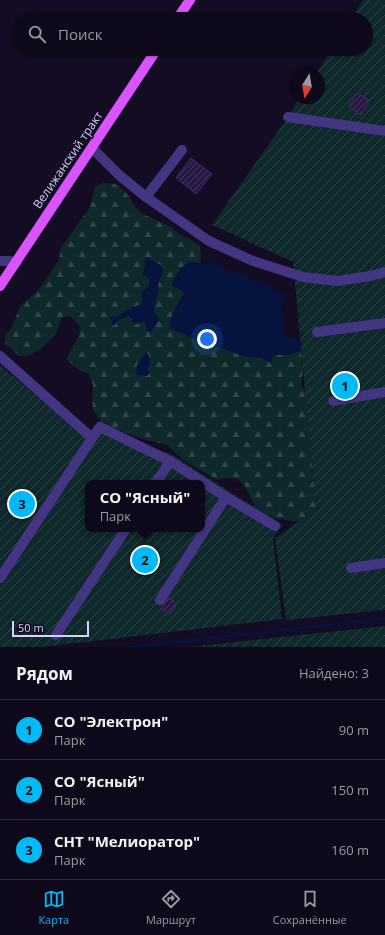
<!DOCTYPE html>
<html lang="ru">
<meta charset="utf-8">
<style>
body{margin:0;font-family:"Open Sans",sans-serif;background:#1c1727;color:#f1f3f6}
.compass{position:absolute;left:289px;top:68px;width:36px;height:36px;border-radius:50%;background:#0e091a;box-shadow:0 1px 3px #0004;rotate:191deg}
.scale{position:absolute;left:12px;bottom:10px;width:77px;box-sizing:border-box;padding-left:4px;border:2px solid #dacdff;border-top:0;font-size:11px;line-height:14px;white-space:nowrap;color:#dacdff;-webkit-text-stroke:3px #130c22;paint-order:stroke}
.you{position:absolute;left:207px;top:339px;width:14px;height:14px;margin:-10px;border:3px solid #fff;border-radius:50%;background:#1a73e8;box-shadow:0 0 0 6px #1a73e833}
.badge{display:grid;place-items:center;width:26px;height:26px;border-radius:50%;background:#00baf8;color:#111;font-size:13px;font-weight:700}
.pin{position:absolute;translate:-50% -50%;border:2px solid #fff;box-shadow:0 1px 4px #0006}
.popup{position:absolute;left:85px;top:480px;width:120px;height:52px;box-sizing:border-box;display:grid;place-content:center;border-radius:8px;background:#0e091a;filter:drop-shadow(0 1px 3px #0005);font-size:13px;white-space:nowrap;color:#9b9aa2}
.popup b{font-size:15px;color:#f1f3f6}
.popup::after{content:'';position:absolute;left:50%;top:100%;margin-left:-8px;border:8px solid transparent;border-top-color:#0e091a}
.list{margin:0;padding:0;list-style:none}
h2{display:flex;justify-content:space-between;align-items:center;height:52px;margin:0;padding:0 16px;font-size:17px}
h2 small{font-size:13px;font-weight:400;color:#9b9aa2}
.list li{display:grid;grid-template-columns:26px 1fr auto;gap:12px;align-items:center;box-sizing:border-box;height:60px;padding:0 16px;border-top:1px solid #2e2a39}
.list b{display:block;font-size:15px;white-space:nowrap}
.list p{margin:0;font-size:13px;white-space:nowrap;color:#9b9aa2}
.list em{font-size:13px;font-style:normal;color:#9b9aa2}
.icon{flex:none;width:22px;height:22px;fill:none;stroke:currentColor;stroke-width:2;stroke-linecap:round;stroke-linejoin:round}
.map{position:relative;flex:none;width:385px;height:647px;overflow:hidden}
.search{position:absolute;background:#0e091a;box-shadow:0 1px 3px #0004;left:12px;right:12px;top:12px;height:44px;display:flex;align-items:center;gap:10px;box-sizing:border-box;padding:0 14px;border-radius:22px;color:#9b9aa2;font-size:15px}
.sheet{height:232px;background:#0e091a}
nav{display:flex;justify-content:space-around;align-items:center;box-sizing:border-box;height:56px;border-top:1px solid #2e2a39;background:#0e091a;font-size:11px;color:#9b9aa2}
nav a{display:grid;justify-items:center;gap:2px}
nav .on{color:#00baf8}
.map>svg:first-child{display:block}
.forest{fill:url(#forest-firs);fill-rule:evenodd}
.garden{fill:url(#garden-furrows);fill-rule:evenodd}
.water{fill:#07133f}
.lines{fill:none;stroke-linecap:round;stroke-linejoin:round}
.stream{stroke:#07133f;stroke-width:3}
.building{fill:url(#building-hatch);stroke:#422970}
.minor{stroke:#443582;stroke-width:10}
.major{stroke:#d954ff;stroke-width:10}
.labels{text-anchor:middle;stroke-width:3.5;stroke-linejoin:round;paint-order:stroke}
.street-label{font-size:12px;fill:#dacdff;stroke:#130c22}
</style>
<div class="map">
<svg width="385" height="647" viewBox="0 0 385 647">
<defs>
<pattern id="forest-firs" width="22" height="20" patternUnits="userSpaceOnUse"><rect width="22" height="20" fill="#0f282c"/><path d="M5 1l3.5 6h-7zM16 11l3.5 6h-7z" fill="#31464c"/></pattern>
<pattern id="garden-furrows" width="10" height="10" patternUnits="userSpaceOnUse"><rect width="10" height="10" fill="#0f282c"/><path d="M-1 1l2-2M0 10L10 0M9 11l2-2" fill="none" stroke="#31464c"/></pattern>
<pattern id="building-hatch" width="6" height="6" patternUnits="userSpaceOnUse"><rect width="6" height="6" fill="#271843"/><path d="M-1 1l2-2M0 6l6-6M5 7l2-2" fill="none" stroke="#46385f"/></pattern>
</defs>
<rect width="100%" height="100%" fill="#130c22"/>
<path class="forest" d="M103,183L115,184L122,189L129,196L135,207L145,215L171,227L179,234L190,239L200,246L201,257L200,263L189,262L184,266L174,278L175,287C180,288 182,289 184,294L174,311L171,329L182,333L208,346L219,347L244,356L261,358L271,363L272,354C283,356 292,355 301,350L303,370L301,384L308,397L385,494L300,522L285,520L273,518L257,511L245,486L237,479L226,478L217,480L183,460L167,445L143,439L103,424L93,410L92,398L93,385L89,374L79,370L66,359L79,336L80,326L70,316L62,317L56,334L41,349L28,356H19L5,343V336L12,326L21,305L38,291L59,260L61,248L90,207L95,187ZM147,257L153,262L161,265L163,270L158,285V290L154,308V312L159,319L151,331L146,327L145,321L139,322L128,316L118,320L114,326L111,316L116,318C124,312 132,307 142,304L143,300L141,292L148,288L150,281L144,272Z"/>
<g class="garden">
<path d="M363,0H385V610L286,620L275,538L316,510L293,262L212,225L288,117L300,98H319V74H316L332,49H366V19H351Z"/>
<path d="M0,365L87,438L0,569Z"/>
<path d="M100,431L171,454L283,525L273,537L282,619L42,647H0V582ZM88,483H202V529H88Z"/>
<path d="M385,626V647H189Z"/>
</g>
<g class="water">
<path d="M147,257L153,262L161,265L163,270L158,285V290L154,308V312L159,319L151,332L148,331L145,321L136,324L132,322V318L128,316L118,320L113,326L110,316L116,317C124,312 132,307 142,304L143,300L141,292L148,288L150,282L147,277L141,275L144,272L145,259Z"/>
<path d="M214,261L220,264L227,271L242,274L255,281L267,283L274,291L281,292L285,297L286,301C277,308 283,309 284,318C284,320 283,322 282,324C282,329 284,333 286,337L301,341L302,346L301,350C292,355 283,356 273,354L272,363L261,358L244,356L219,347L208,346L182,333L171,329L170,320L184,294C182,288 178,289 172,286C172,279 183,263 191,262C195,262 200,263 203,265L207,263Z"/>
<path d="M146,352L149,355L150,364L148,369L150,372L147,376L140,375L136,373L137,365Z"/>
</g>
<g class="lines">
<path class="stream" d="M129,647L385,619"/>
</g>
<g class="building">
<path d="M357,93L369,100L361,115L349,107Z"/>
<path d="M191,158L212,174L196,194L176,178Z"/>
<path d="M168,598L177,603L170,614L161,609Z"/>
</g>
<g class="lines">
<g class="minor">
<path d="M288,117L385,131"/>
<path d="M92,148L119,175L146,197L209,241L253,261L303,277L337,281L370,276L385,272"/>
<path d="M146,197L182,150"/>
<path d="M0,261H10L16,263"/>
<path d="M317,332L385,323"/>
<path d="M0,356L92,438L100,427L170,461L226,497L275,526"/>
<path d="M333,401L385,392"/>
<path d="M156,483L170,461"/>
<path d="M351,568L385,563"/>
<path d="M0,578L92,438"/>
<path d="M160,600L226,497"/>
<path d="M56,635L126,529"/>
</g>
<g class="major">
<path d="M177,19L190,0"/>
<path d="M0,286L157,49"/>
</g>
</g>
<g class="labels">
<g class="street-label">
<text transform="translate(68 160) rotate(-56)" y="4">Велижанский тракт</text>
</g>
</g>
</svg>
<svg class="compass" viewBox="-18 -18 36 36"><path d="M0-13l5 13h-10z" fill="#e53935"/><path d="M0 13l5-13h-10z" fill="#9b9aa2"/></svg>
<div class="scale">50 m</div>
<div class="you"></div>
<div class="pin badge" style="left:345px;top:386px">1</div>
<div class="pin badge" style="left:145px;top:560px">2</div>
<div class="popup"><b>СО &quot;Ясный&quot;</b>Парк</div>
<div class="pin badge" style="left:22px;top:504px">3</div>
<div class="search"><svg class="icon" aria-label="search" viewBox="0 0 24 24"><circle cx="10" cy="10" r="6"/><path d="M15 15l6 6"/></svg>Поиск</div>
</div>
<section class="sheet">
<h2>Рядом<small>Найдено: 3</small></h2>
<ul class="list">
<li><span class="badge">1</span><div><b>СО &quot;Электрон&quot;</b><p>Парк</p></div><em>90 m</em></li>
<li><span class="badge">2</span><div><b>СО &quot;Ясный&quot;</b><p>Парк</p></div><em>150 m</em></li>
<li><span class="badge">3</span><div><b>СНТ &quot;Мелиоратор&quot;</b><p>Парк</p></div><em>160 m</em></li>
</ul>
</section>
<nav>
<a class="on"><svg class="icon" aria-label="map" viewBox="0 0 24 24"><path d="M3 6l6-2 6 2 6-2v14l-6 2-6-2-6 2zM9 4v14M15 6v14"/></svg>Карта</a>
<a><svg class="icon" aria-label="directions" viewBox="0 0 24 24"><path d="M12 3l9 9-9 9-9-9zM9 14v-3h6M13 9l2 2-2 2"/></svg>Маршрут</a>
<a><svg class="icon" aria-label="saved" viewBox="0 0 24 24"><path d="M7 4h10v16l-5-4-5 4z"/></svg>Сохранённые</a>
</nav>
